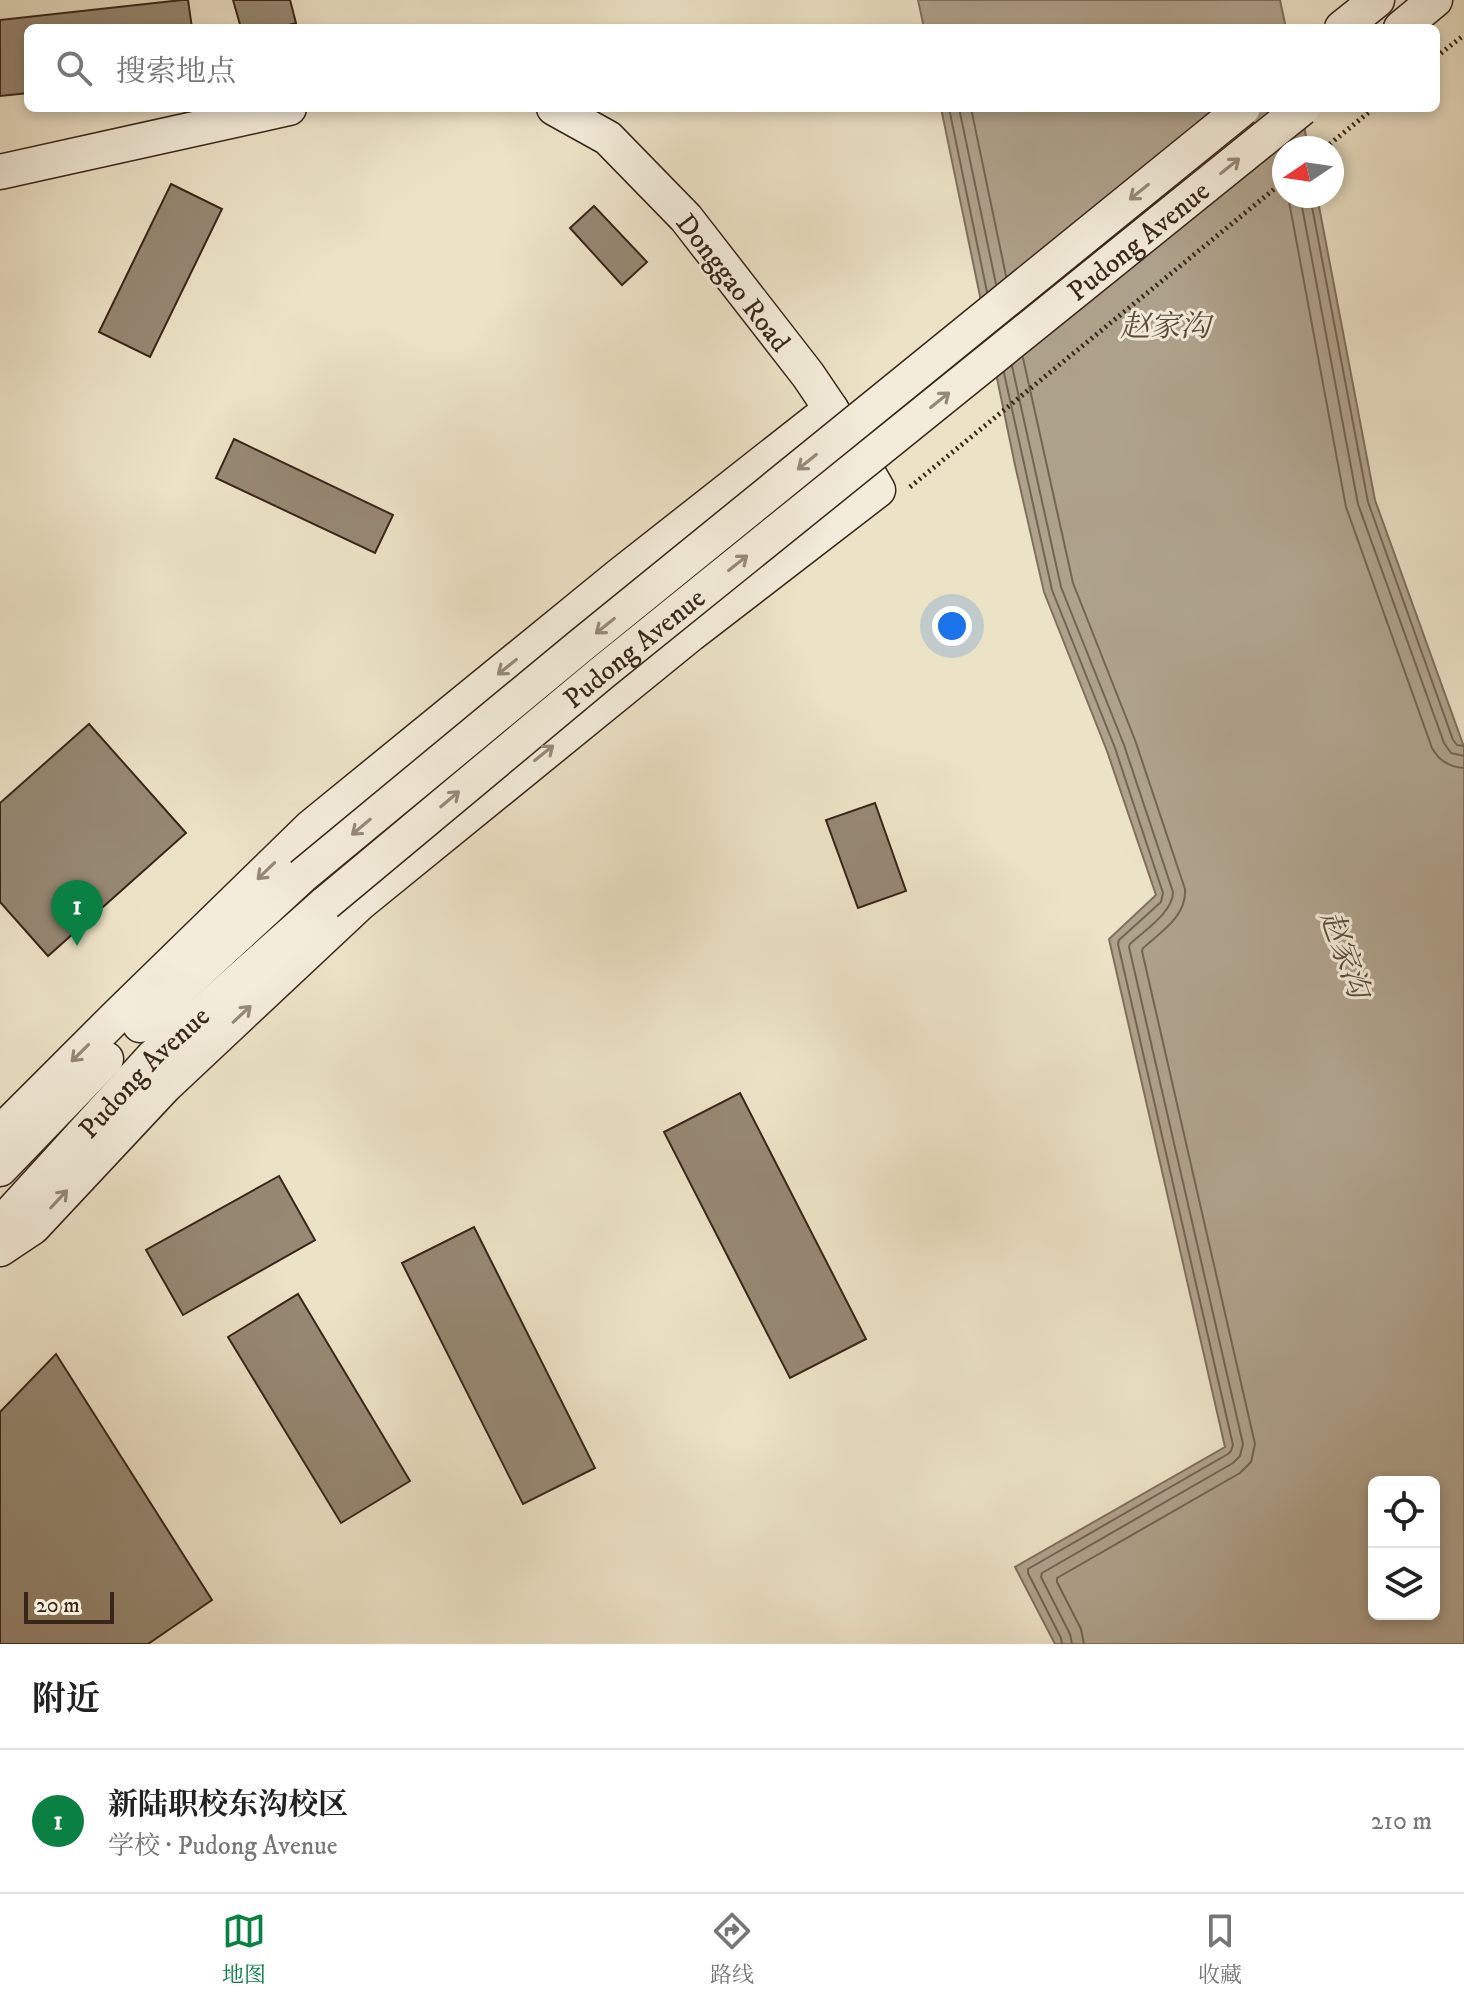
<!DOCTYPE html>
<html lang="zh">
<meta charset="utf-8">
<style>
body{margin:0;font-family:"IM FELL DW Pica","Noto Serif SC",serif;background:#f6f6f6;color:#222}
.controls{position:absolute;right:24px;bottom:24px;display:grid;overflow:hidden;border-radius:12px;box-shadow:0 4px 12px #0003}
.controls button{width:72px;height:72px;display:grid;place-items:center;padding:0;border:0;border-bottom:2px solid #e0e0e0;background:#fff;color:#222;font:40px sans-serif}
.compass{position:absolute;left:1272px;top:136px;width:72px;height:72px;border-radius:50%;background:#fff;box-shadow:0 4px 12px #0003;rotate:257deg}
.scale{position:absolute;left:24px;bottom:20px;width:90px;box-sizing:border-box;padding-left:8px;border:4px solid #38261a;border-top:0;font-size:22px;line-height:28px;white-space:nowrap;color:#38261a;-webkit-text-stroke:6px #f3ecda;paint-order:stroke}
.you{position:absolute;left:952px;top:626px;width:28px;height:28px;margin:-20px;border:6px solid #fff;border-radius:50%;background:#1a73e8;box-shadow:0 0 0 12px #1a73e833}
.badge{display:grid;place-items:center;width:52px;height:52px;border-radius:50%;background:#0b8043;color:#fff;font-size:26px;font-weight:700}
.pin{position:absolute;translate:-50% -66px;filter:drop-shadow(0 2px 4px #0008)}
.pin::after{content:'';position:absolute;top:42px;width:28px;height:24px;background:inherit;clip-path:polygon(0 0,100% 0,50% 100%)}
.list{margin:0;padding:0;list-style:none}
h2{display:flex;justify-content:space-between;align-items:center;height:104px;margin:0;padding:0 32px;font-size:34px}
h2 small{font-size:26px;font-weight:400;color:#767676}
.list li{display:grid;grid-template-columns:52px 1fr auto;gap:24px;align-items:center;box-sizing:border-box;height:144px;padding:0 32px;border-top:2px solid #e0e0e0}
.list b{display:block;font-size:30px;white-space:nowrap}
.list p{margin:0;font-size:26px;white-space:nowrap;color:#767676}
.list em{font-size:26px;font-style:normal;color:#767676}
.icon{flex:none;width:44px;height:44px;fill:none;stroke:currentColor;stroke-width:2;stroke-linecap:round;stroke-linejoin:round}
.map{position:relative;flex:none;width:1464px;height:1644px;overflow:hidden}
.search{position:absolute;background:#fff;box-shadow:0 4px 12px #0003;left:24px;right:24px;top:24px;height:88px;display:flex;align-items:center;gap:20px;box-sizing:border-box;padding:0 28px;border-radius:12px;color:#767676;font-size:30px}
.sheet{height:248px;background:#fff}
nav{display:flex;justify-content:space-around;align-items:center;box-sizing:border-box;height:112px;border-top:2px solid #e0e0e0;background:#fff;font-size:22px;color:#767676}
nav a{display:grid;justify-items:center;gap:4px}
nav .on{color:#0b8043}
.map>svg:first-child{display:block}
.water{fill:#afa28c;stroke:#7f705e;stroke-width:2;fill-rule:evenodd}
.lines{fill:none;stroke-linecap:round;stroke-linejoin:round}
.shore{stroke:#746453;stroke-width:2}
.building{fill:#968873;stroke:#38261a;stroke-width:2}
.secondary-casing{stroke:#38261a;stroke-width:37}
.path{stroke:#38261a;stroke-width:5;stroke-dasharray:2 4;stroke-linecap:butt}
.secondary{stroke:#f3ecda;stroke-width:34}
.secondary-bridge-casing{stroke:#38261a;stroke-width:37;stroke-linecap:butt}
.secondary-bridge{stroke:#f3ecda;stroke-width:34}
.oneway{stroke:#96897a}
.labels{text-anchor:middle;stroke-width:6;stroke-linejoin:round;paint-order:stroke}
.street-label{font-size:28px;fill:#38261a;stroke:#f3ecda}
.water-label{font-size:30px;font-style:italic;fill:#5c4b3c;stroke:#f3ecda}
</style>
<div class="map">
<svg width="1464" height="1644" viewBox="0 0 1464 1644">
<rect width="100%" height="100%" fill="#ece2c6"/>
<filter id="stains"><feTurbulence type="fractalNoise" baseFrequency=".0025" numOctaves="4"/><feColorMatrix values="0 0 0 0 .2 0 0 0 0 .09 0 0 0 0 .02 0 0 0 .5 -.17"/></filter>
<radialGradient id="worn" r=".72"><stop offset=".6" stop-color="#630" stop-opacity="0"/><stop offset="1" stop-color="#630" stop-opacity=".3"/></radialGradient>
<g class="water">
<path d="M918,0H1280L1286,28H924Z"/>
<path d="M941,108H1301L1308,148H1284V196H1317L1375,500L1464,747V1644H1055L1015,1567L1225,1447L1109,939L1156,895L1107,751L1044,592L1015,465ZM1374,1482H1434V1614H1374Z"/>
</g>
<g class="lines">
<g class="shore">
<path d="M949,108L987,292"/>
<path d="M959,108L996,284"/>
<path d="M971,108L1006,276"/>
<path d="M1288,196L1346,507L1432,748C1439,761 1449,767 1464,768"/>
<path d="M1300,196L1358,504L1444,743L1451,753L1464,756"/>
<path d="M1310,196L1368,502L1453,740L1457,745L1464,746"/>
<path d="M1023,358L1073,583L1135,740L1185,889C1187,916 1161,932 1143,948L1142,951L1255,1444L1251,1462L1240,1473L1057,1578V1582L1081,1629L1084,1644"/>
<path d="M1012,366L1061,587L1124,745L1173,892C1173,912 1145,930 1130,944L1129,947L1243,1444L1240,1456L1233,1463L1042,1573L1041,1577L1070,1634L1072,1644"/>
<path d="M1004,373L1052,590L1115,748L1163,893L1161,902L1119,940L1118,944L1233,1445L1231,1451L1228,1454L1028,1569V1573L1061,1638L1062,1644"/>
</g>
</g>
<g class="building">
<path d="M182,0H188L192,28H28V93L0,96V20Z"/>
<path d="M233,0H290L296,23L277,28H241Z"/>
<path d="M171,184L222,209L150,357L99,332Z"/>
<path d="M594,206L647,262L622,285L570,228Z"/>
<path d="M234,439L393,515L375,553L216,478Z"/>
<path d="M89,724L186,833L48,956L0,902V803Z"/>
<path d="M875,803L906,891L858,908L826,820Z"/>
<path d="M740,1093L866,1339L790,1378L664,1132Z"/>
<path d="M279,1176L315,1240L183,1315L146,1250Z"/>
<path d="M474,1227L595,1468L523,1504L402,1263Z"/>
<path d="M298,1294L410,1481L341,1523L228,1337Z"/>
<path d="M56,1354L212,1600L148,1644H0V1412Z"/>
</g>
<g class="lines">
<g class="secondary-casing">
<g id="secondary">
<path d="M1342,28L1377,0"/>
<path d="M1401,28L1435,0"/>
<path d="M0,172L289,108"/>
<path d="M140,1025L302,876"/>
<path d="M0,1133L119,1014L311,827L620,575L831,409"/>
<path d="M0,1169L106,1059"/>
<path id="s1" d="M0,1225L153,1057L326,903"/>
<path d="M0,1249L33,1227L165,1086L359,904L691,634L878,490L831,409L808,375L686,218L608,138L554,108"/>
</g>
</g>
<g class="path">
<path d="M1436,57L1464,35"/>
<path d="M1325,148L1374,108"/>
<path d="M910,487L1284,181"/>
</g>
<use href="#secondary" class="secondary"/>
<g class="secondary-bridge-casing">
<g id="secondary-bridge">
<path d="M302,876L579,647L1243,108"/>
<path id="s2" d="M326,903L603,672L1302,108"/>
</g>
</g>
<use href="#secondary-bridge" class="secondary-bridge"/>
</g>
<defs><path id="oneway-shaft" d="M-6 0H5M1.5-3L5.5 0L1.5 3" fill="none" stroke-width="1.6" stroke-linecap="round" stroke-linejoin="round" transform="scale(2)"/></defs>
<g class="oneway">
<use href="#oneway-shaft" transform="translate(1230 166) rotate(-39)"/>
<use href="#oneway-shaft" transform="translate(1139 192) rotate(141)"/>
<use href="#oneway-shaft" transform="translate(940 400) rotate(-39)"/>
<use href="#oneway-shaft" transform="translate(807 462) rotate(141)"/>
<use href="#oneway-shaft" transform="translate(738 563) rotate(-39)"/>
<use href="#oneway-shaft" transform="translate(605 626) rotate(141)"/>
<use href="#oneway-shaft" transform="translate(507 667) rotate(141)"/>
<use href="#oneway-shaft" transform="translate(544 753) rotate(-39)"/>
<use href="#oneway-shaft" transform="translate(450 799) rotate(-40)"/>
<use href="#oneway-shaft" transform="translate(361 827) rotate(140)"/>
<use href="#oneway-shaft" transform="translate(266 871) rotate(136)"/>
<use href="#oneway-shaft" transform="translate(242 1014) rotate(-43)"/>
<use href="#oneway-shaft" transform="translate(80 1053) rotate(135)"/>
<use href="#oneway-shaft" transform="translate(59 1199) rotate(-47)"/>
</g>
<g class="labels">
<g class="street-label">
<text dy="10" stroke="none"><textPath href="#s2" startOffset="1048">Pudong Avenue</textPath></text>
<text transform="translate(734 282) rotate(52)" y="10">Donggao Road</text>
<text dy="10" stroke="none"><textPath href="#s2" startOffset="400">Pudong Avenue</textPath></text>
<text dy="10" stroke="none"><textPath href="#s1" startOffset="210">Pudong Avenue</textPath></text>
</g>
<g class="water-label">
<text x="1165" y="336">赵家沟</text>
<text transform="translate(1345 954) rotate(70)" y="10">赵家沟</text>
</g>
</g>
<rect width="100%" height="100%" filter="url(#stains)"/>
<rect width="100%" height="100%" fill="url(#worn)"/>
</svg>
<div class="controls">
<button><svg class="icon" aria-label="locate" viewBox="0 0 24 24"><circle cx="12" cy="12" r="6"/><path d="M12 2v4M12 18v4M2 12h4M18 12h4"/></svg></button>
<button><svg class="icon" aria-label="layers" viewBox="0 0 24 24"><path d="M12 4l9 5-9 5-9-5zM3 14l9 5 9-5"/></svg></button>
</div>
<svg class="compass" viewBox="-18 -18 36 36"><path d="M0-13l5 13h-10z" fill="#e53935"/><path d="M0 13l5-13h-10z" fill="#767676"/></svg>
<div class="scale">20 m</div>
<div class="you"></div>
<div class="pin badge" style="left:77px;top:946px">1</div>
<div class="search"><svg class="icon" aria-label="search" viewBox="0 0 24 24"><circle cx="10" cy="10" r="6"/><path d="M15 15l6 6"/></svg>搜索地点</div>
</div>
<section class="sheet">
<h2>附近<small></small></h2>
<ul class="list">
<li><span class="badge">1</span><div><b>新陆职校东沟校区</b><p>学校 · Pudong Avenue</p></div><em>210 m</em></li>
</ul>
</section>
<nav>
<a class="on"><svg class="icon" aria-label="map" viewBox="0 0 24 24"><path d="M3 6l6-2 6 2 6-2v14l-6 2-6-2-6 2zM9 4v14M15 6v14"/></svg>地图</a>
<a><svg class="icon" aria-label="directions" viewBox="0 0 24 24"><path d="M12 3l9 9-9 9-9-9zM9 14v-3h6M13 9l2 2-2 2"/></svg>路线</a>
<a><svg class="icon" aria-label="saved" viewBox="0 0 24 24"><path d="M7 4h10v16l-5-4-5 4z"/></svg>收藏</a>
</nav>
